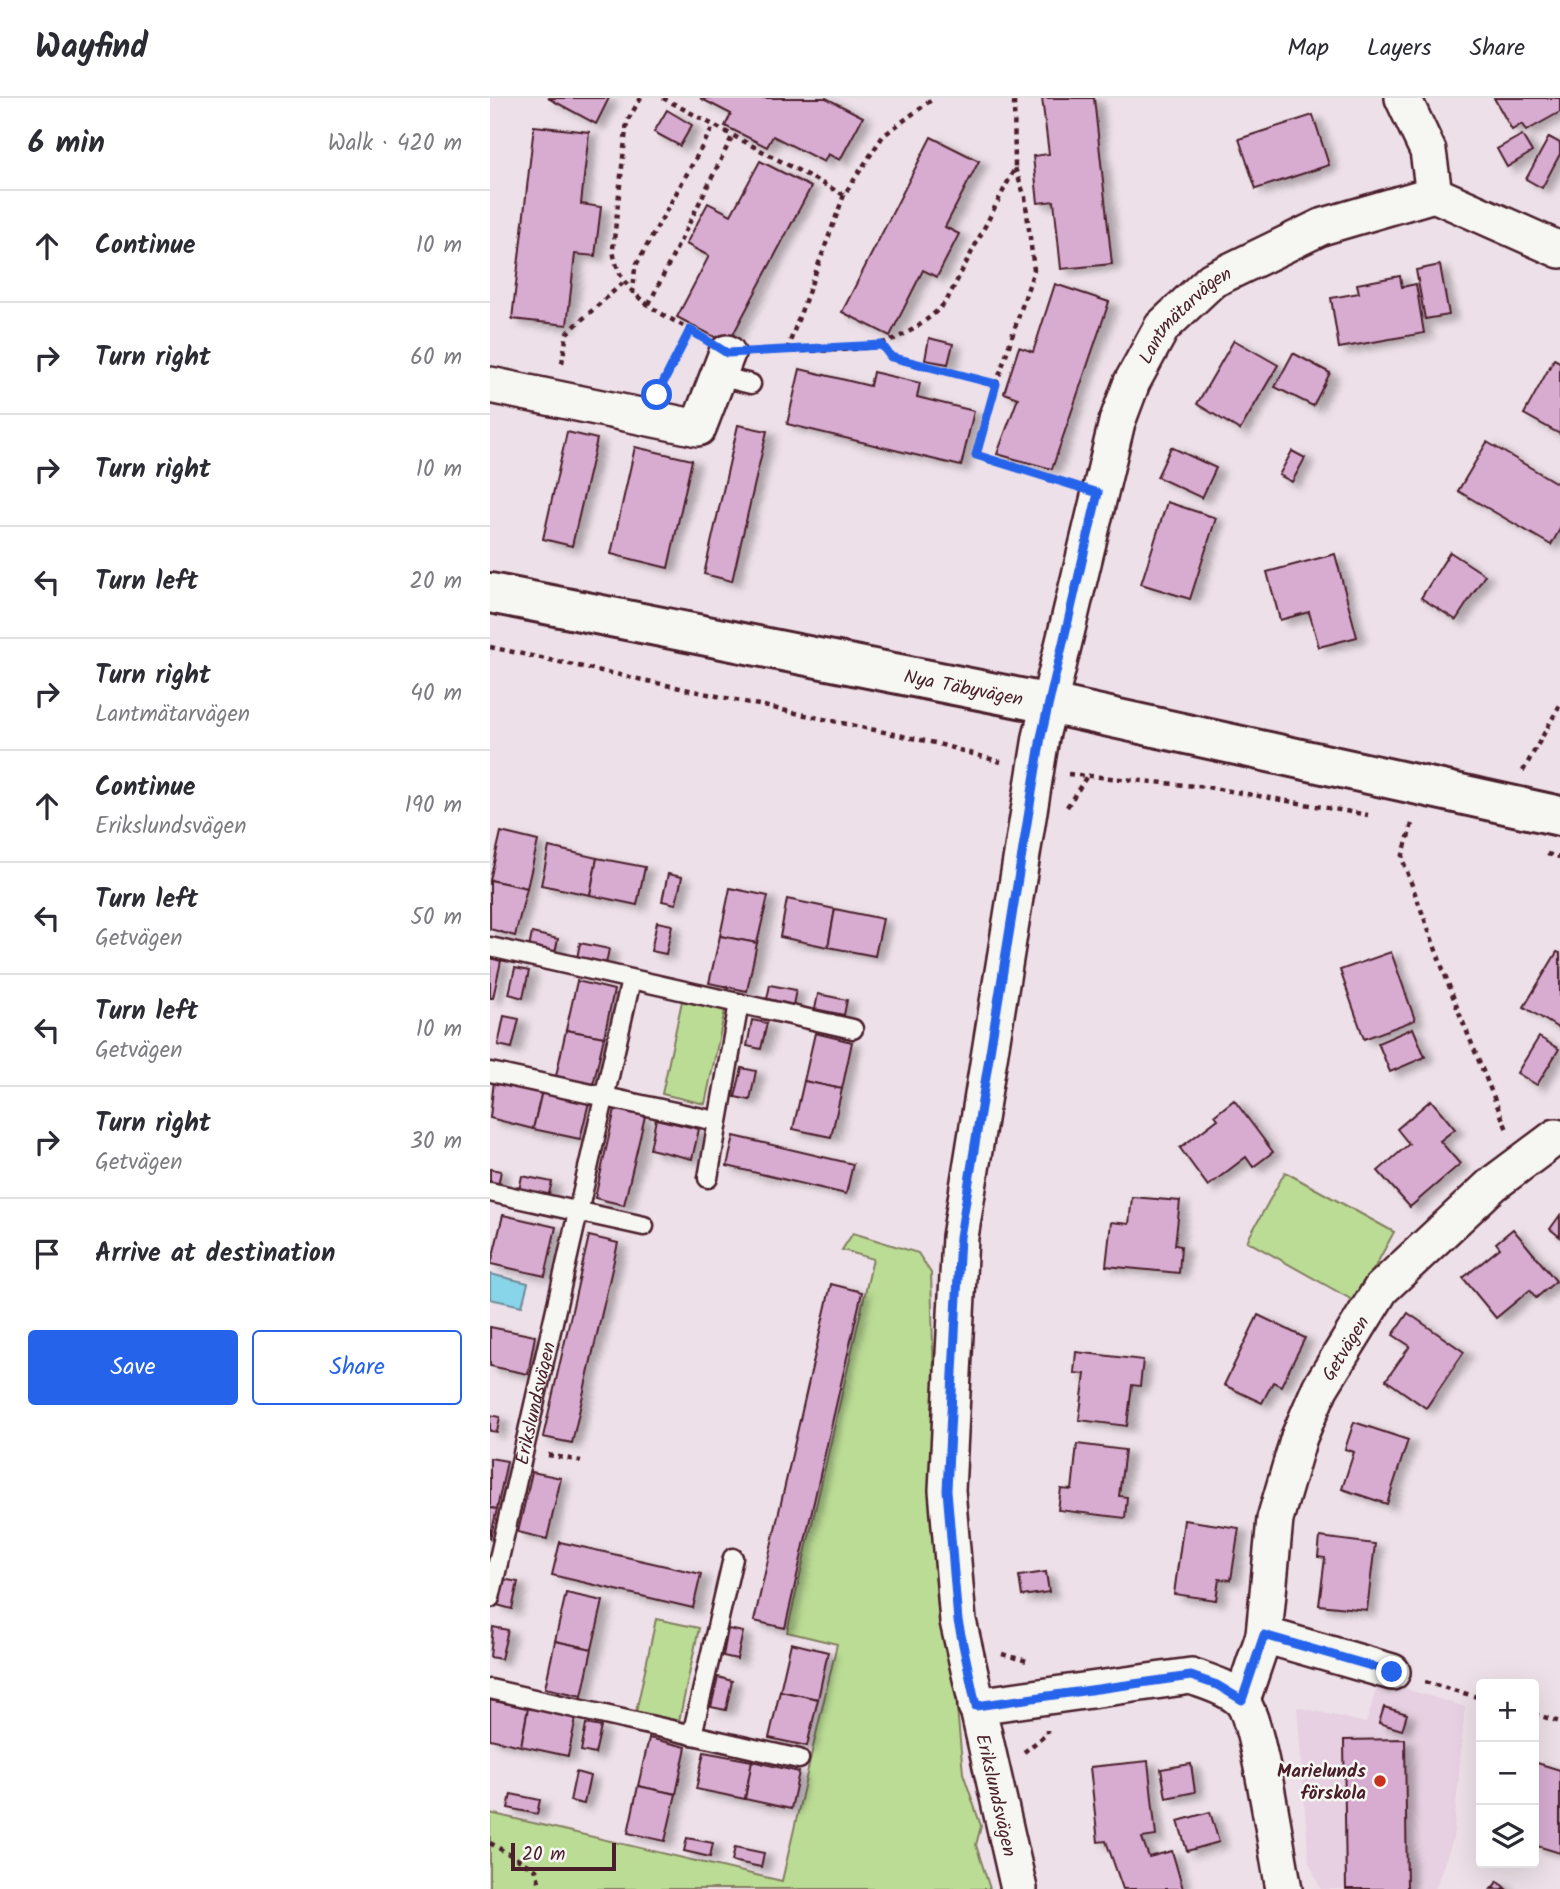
<!DOCTYPE html>
<meta charset="utf-8">
<style>
body{margin:0;font-family:Kalam,sans-serif;background:#f7f7f7;color:#2b2b33}
.controls{position:absolute;right:21px;bottom:21px;display:grid;overflow:hidden;border-radius:7px;box-shadow:0 7px 28px #0002}
.controls button{width:63px;height:63px;display:grid;place-items:center;padding:0;border:0;border-bottom:2px solid #e1e1e2;background:#fff;color:#2b2b33;font:35px sans-serif}
.scale{position:absolute;left:21px;bottom:18px;width:105px;box-sizing:border-box;padding-left:7px;border:4px solid #4a1f2b;border-top:0;font-size:19px;line-height:24px;white-space:nowrap;color:#4a1f2b;-webkit-text-stroke:5px #f6f6f2;paint-order:stroke}
.stop{position:absolute;width:21px;height:21px;margin:-16px;border:5px solid #2563eb;border-radius:50%;background:#fff}
.stop.end{background:#2563eb;border-color:#fff;box-shadow:0 2px 7px #0008}
.list{margin:0;padding:0;list-style:none}
h2{display:flex;justify-content:space-between;align-items:center;height:91px;margin:0;padding:0 28px;font-size:30px}
h2 small{font-size:23px;font-weight:400;color:#7c7c81}
.list li{display:grid;grid-template-columns:46px 1fr auto;gap:21px;align-items:center;box-sizing:border-box;height:112px;padding:0 28px;border-top:2px solid #e1e1e2}
.list b{display:block;font-size:26px;white-space:nowrap}
.list p{margin:0;font-size:23px;white-space:nowrap;color:#7c7c81}
.list em{font-size:23px;font-style:normal;color:#7c7c81}
.actions{display:flex;gap:14px;padding:21px 28px}
.actions a{flex:1;padding:16px 0;border:2px solid #2563eb;border-radius:7px;text-align:center;font-size:24px;color:#2563eb}
.actions .main{background:#2563eb;color:#fff}
.icon{flex:none;width:38px;height:38px;fill:none;stroke:currentColor;stroke-width:2;stroke-linecap:round;stroke-linejoin:round}
.map{position:relative;flex:none;width:1070px;height:1791px;overflow:hidden}
header{display:flex;align-items:center;gap:42px;box-sizing:border-box;height:98px;padding:0 35px;background:#fff;border-bottom:2px solid #e1e1e2}
header strong{font-size:33px}
nav{display:flex;gap:38px;margin-inline-start:auto;font-size:24px}
main{display:flex}
aside{flex:1;background:#fff}
.map>svg:first-child{display:block}
.built{fill:#e6d0e1}
.green{fill:#bbdc95;stroke:#827e60;stroke-width:2}
.water{fill:#88d4e8;stroke:#6f8c9c;stroke-width:2}
.building{fill:#d7acd0;stroke:#4a1f2b;stroke-width:2;filter:url(#shadow)}
.lines{fill:none;stroke-linecap:round;stroke-linejoin:round}
.lane-casing{stroke:#4a1f2b;stroke-width:23}
.street-casing{stroke:#4a1f2b;stroke-width:40}
.secondary-casing{stroke:#4a1f2b;stroke-width:44}
.path{stroke:#4a1f2b;stroke-width:4.5;stroke-dasharray:5 5;stroke-linecap:butt}
.lane{stroke:#f6f6f2;stroke-width:18}
.street{stroke:#f6f6f2;stroke-width:35}
.secondary{stroke:#f6f6f2;stroke-width:38}
.route{stroke:#2563eb;stroke-width:9}
.poi-dot{fill:#c8321e;stroke:#f6f6f2;stroke-width:2.5}
.labels{text-anchor:middle;stroke-width:5;stroke-linejoin:round;paint-order:stroke}
.street-label{font-size:19px;fill:#4a1f2b;stroke:#f6f6f2}
.poi-label{font-size:19px;font-weight:bold;fill:#4a1f2b;stroke:#f6f6f2;text-anchor:end}
</style>
<header>
<strong>Wayfind</strong>
<nav><a>Map</a><a>Layers</a><a>Share</a></nav>
</header>
<main>
<aside>
<h2>6 min<small>Walk · 420 m</small></h2>
<ul class="list">
<li><svg class="icon" aria-label="ahead" viewBox="0 0 24 24"><path d="M12 20V5M6 11l6-6 6 6"/></svg><div><b>Continue</b></div><em>10 m</em></li>
<li><svg class="icon" aria-label="right" viewBox="0 0 24 24"><path d="M7 20v-9h11M14 6l5 5-5 5"/></svg><div><b>Turn right</b></div><em>60 m</em></li>
<li><svg class="icon" aria-label="right" viewBox="0 0 24 24"><path d="M7 20v-9h11M14 6l5 5-5 5"/></svg><div><b>Turn right</b></div><em>10 m</em></li>
<li><svg class="icon" aria-label="left" viewBox="0 0 24 24"><path d="M17 20v-9H6M10 6l-5 5 5 5"/></svg><div><b>Turn left</b></div><em>20 m</em></li>
<li><svg class="icon" aria-label="right" viewBox="0 0 24 24"><path d="M7 20v-9h11M14 6l5 5-5 5"/></svg><div><b>Turn right</b><p>Lantmätarvägen</p></div><em>40 m</em></li>
<li><svg class="icon" aria-label="ahead" viewBox="0 0 24 24"><path d="M12 20V5M6 11l6-6 6 6"/></svg><div><b>Continue</b><p>Erikslundsvägen</p></div><em>190 m</em></li>
<li><svg class="icon" aria-label="left" viewBox="0 0 24 24"><path d="M17 20v-9H6M10 6l-5 5 5 5"/></svg><div><b>Turn left</b><p>Getvägen</p></div><em>50 m</em></li>
<li><svg class="icon" aria-label="left" viewBox="0 0 24 24"><path d="M17 20v-9H6M10 6l-5 5 5 5"/></svg><div><b>Turn left</b><p>Getvägen</p></div><em>10 m</em></li>
<li><svg class="icon" aria-label="right" viewBox="0 0 24 24"><path d="M7 20v-9h11M14 6l5 5-5 5"/></svg><div><b>Turn right</b><p>Getvägen</p></div><em>30 m</em></li>
<li><svg class="icon" aria-label="arrive" viewBox="0 0 24 24"><path d="M6 21V4h12l-3 4 3 4H6"/></svg><div><b>Arrive at destination</b></div></li>
</ul>
<div class="actions"><a class="main">Save</a><a>Share</a></div>
</aside>
<div class="map">
<svg width="1070" height="1791" viewBox="0 0 1070 1791">
<defs>
<filter id="shadow"><feDropShadow dx="8" dy="4.5" stdDeviation="3.5" flood-color="#0004"/></filter>
</defs>
<rect width="100%" height="100%" fill="#ede0e8"/>
<filter id="ink" filterUnits="userSpaceOnUse"><feTurbulence type="fractalNoise" baseFrequency=".0143" numOctaves="2"/><feDisplacementMap in="SourceGraphic" scale="14" xChannelSelector="R" yChannelSelector="G"/><feConvolveMatrix kernelMatrix="1 2 1 2 8 2 1 2 1" color-interpolation-filters="sRGB"/></filter>
<g filter="url(#ink)">
<path class="built" d="M889,1583L975,1609L963,1741L945,1791H831L819,1764L807,1609L876,1625Z"/>
<g class="green">
<path d="M192,903L235,912L215,1006L172,996Z"/>
<path d="M795,1074L904,1134L866,1204L757,1143Z"/>
<path d="M363,1135L428,1155L441,1175L447,1396L473,1675L491,1728L486,1747L500,1791H0V1715L292,1783L347,1546L297,1534L383,1161L352,1152Z"/>
<path d="M166,1521L209,1530L189,1623L146,1614Z"/>
</g>
<path class="water" d="M0,1176L38,1185L32,1208L0,1201Z"/>
<g class="building">
<path d="M58,0H119L106,26Z"/>
<path d="M210,0H336L373,19L350,62L338,56L334,64L283,38L277,49L235,28L241,16Z"/>
<path d="M552,0H604L622,166L571,171L564,103L548,105L543,58L559,56Z"/>
<path d="M1004,0H1070V14L1036,33L1032,26L1022,32Z"/>
<path d="M177,12L202,27L190,48L164,34Z"/>
<path d="M823,17L839,67L766,91L749,41Z"/>
<path d="M44,28L99,34L91,106L111,109L105,158L85,156L77,227L22,221Z"/>
<path d="M1032,37L1042,54L1017,69L1007,51Z"/>
<path d="M441,39L489,63L455,129L469,136L447,179L433,172L400,238L352,214Z"/>
<path d="M1059,39L1070,45V56L1052,90L1036,81Z"/>
<path d="M270,63L321,89L238,246L187,219L219,158L196,146L218,105L241,117Z"/>
<path d="M950,167L959,217L935,221L926,172Z"/>
<path d="M910,178L912,189L926,186L934,235L849,250L841,200L869,195L867,186Z"/>
<path d="M565,186L619,204L562,371L507,356L528,300L514,295L529,249L543,254Z"/>
<path d="M439,240L463,246L458,266L435,262Z"/>
<path d="M744,242L788,267L750,332L707,306Z"/>
<path d="M803,255L840,275L823,308L785,289Z"/>
<path d="M1064,261L1070,264V336L1034,316Z"/>
<path d="M310,271L380,288L383,274L430,285L427,299L484,313L471,368L297,326Z"/>
<path d="M248,327L277,333L242,483L214,476Z"/>
<path d="M77,334L107,341L82,448L53,441Z"/>
<path d="M997,344L1070,387V431L1061,447L968,393Z"/>
<path d="M145,349L202,362L178,470L121,456Z"/>
<path d="M681,349L726,370L712,400L667,379Z"/>
<path d="M802,353L815,360L802,384L789,377Z"/>
<path d="M677,404L726,420L700,501L651,486Z"/>
<path d="M960,454L995,477L966,522L931,500Z"/>
<path d="M845,456L867,539L829,549L819,514L790,522L777,474Z"/>
<path d="M11,734L48,743L37,790L0,782Z"/>
<path d="M59,749L107,760L100,797L51,787Z"/>
<path d="M107,760L155,769L147,807L100,797Z"/>
<path d="M178,776L192,779L186,806L172,803Z"/>
<path d="M0,782L37,790L25,838L0,831Z"/>
<path d="M240,790L278,798L267,845L230,838Z"/>
<path d="M297,801L345,811L338,849L290,839Z"/>
<path d="M345,811L393,821L385,858L338,849Z"/>
<path d="M167,824L182,827L176,856L161,853Z"/>
<path d="M42,835L68,841L65,855L39,850Z"/>
<path d="M230,838L267,845L257,893L219,885Z"/>
<path d="M90,845L119,851L116,866L87,860Z"/>
<path d="M901,854L925,922L874,941L850,872Z"/>
<path d="M1067,854L1070,855V931L1034,909Z"/>
<path d="M0,860L11,863L3,900H0Z"/>
<path d="M25,870L39,873L33,900L19,896Z"/>
<path d="M87,883L124,892L114,939L76,932Z"/>
<path d="M280,887L306,892L303,907L277,901Z"/>
<path d="M328,896L357,902L354,917L325,911Z"/>
<path d="M14,918L29,921L22,950L8,947Z"/>
<path d="M262,922L277,925L271,951L257,948Z"/>
<path d="M923,930L935,959L900,974L888,945Z"/>
<path d="M76,932L114,939L103,987L66,978Z"/>
<path d="M325,935L362,944L352,991L314,983Z"/>
<path d="M1049,939L1069,951L1047,987L1027,975Z"/>
<path d="M252,970L266,973L260,1002L245,999Z"/>
<path d="M4,982L52,993L43,1031L0,1020Z"/>
<path d="M314,983L352,991L341,1039L303,1031Z"/>
<path d="M52,993L99,1004L90,1041L43,1031Z"/>
<path d="M744,1002L783,1054L763,1069L756,1059L718,1088L690,1050L728,1021L725,1017Z"/>
<path d="M941,1002L965,1031L950,1043L970,1066L920,1109L888,1073L919,1046L907,1031Z"/>
<path d="M125,1011L155,1018L134,1107L105,1100Z"/>
<path d="M166,1021L209,1031L202,1061L160,1051Z"/>
<path d="M244,1038L363,1066L356,1096L237,1068Z"/>
<path d="M0,1071L11,1073L8,1088L0,1086Z"/>
<path d="M32,1078L62,1084L58,1099L29,1092Z"/>
<path d="M642,1099L690,1103L685,1147L691,1148L689,1175L616,1168L621,1124L639,1126Z"/>
<path d="M13,1117L66,1129L55,1178L1,1166Z"/>
<path d="M1070,1117V1139L1060,1131Z"/>
<path d="M1023,1131L1066,1183L1046,1200L1040,1192L1006,1220L973,1180L1010,1150L1006,1145Z"/>
<path d="M99,1138L128,1145L82,1345L53,1339Z"/>
<path d="M341,1186L372,1194L295,1530L264,1523Z"/>
<path d="M918,1215L974,1254L936,1310L896,1282L920,1248L903,1237Z"/>
<path d="M768,1217L815,1240L791,1288L783,1284L772,1305L734,1287Z"/>
<path d="M0,1229L45,1238L38,1276L0,1268Z"/>
<path d="M586,1254L653,1262L650,1288L642,1287L637,1328L589,1322L595,1276L584,1275Z"/>
<path d="M0,1317L10,1319L7,1334L0,1333Z"/>
<path d="M864,1324L918,1342L897,1406L852,1391L864,1354L855,1351Z"/>
<path d="M587,1346L635,1352L629,1398L637,1399L635,1420L568,1412L571,1391L582,1392Z"/>
<path d="M0,1360L17,1363L7,1411L0,1410Z"/>
<path d="M42,1374L71,1380L57,1441L28,1434Z"/>
<path d="M0,1410L7,1411L0,1441Z"/>
<path d="M694,1422L749,1430L741,1482L729,1481L726,1502L684,1496Z"/>
<path d="M830,1439L885,1446L877,1512L829,1507L835,1460L828,1459Z"/>
<path d="M70,1444L211,1476L203,1510L62,1477Z"/>
<path d="M556,1474L559,1494L532,1498L529,1478Z"/>
<path d="M13,1481L28,1484L22,1511L7,1507Z"/>
<path d="M76,1495L113,1503L102,1551L65,1543Z"/>
<path d="M3,1529L18,1532L11,1561L0,1559Z"/>
<path d="M238,1531L253,1534L247,1561L233,1558Z"/>
<path d="M65,1543L102,1551L92,1598L55,1590Z"/>
<path d="M301,1545L338,1554L328,1601L290,1593Z"/>
<path d="M228,1579L242,1583L236,1612L221,1609Z"/>
<path d="M290,1593L328,1601L317,1648L279,1640Z"/>
<path d="M0,1602L38,1610L31,1648L0,1641Z"/>
<path d="M894,1609L917,1616L912,1632L889,1625Z"/>
<path d="M38,1610L86,1620L78,1658L31,1648Z"/>
<path d="M96,1626L111,1629L105,1656L91,1653Z"/>
<path d="M159,1640L196,1649L186,1696L148,1688Z"/>
<path d="M915,1641L917,1791H856L854,1642Z"/>
<path d="M214,1654L262,1663L255,1701L206,1691Z"/>
<path d="M262,1663L309,1674L301,1711L255,1701Z"/>
<path d="M658,1663L666,1738L652,1740L659,1759L682,1753L693,1791H633L616,1743L608,1744L600,1669Z"/>
<path d="M1044,1664L1070,1672V1755L1044,1747Z"/>
<path d="M701,1666L705,1694L676,1700L671,1671Z"/>
<path d="M86,1674L100,1678L94,1706L80,1703Z"/>
<path d="M148,1688L186,1696L175,1743L138,1735Z"/>
<path d="M21,1696L50,1702L47,1716L18,1710Z"/>
<path d="M720,1714L729,1744L697,1753L688,1723Z"/>
<path d="M197,1740L223,1745L220,1759L194,1753Z"/>
<path d="M245,1749L274,1755L271,1769L242,1763Z"/>
<path d="M1008,1783L1016,1791H1001Z"/>
</g>
<g class="lines">
<g class="lane-casing">
<g id="lane">
<path d="M228,278L261,286"/>
<path d="M0,849L363,931"/>
<path d="M0,974L226,1023"/>
<path d="M218,1080L249,905"/>
<path d="M0,1094L154,1128"/>
<path id="s1" d="M0,1500L141,882"/>
<path d="M0,1591L309,1661"/>
<path d="M202,1637L243,1460"/>
</g>
</g>
<g class="street-casing">
<g id="street">
<path d="M913,0L938,53L944,96"/>
<path d="M0,287L208,330L237,255"/>
<path d="M774,1537L902,1574"/>
<path id="s2" d="M752,1602L774,1537L785,1421L809,1339L830,1290L891,1191L1003,1086L1066,1039"/>
<path d="M486,1608L701,1578C717,1584 737,1589 750,1601C768,1618 787,1757 794,1791"/>
<path id="s3" d="M529,1791L468,1523L457,1392L470,1139L551,639L627,324L642,284L672,229L722,182L831,129L944,96L1070,152"/>
</g>
</g>
<g class="secondary-casing">
<g id="secondary">
<path id="s4" d="M0,495L560,606L1070,718"/>
</g>
</g>
<g class="path">
<path d="M151,0L137,23L123,151C129,200 171,214 209,237"/>
<path d="M173,0L354,97"/>
<path d="M525,70L535,99L544,172L506,287L486,357L577,385"/>
<path d="M143,196L145,169L223,29"/>
<path d="M159,206L242,39"/>
<path d="M392,247L401,259L506,287"/>
<path d="M297,252L354,97L393,38L444,0"/>
<path d="M272,253C349,250 398,264 456,204L525,70L524,0"/>
<path d="M72,265L77,235L134,184"/>
<path d="M171,288L200,232"/>
<path d="M0,549L445,645L511,664"/>
<path d="M1033,673L1070,607"/>
<path d="M578,676L717,689L878,717"/>
<path d="M577,709L597,678"/>
<path d="M922,726L912,760L968,912L1018,1034"/>
<path d="M1057,756L1070,759"/>
<path d="M58,1357L91,1363"/>
<path d="M512,1556L537,1563"/>
<path d="M935,1584L991,1600"/>
<path d="M1044,1616L1070,1624"/>
<path d="M534,1654L557,1636V1632"/>
<path d="M0,1745L46,1772L51,1791"/>
</g>
<use href="#lane" class="lane"/>
<use href="#street" class="street"/>
<use href="#secondary" class="secondary"/>
</g>
</g>
<g class="lines" filter="url(#ink)">
<path class="route" d="M167,297L200,232L237,255L392,247L401,259L506,286L486,357L608,395L551,639L470,1139L457,1392L468,1523L486,1608L701,1578L727,1587L752,1602L774,1537L902,1574"/>
</g>
<circle class="poi-dot" cx="890" cy="1683" r="7"/>
<g class="labels">
<g class="street-label">
<text dy="7" stroke="none"><textPath href="#s3" startOffset="1620">Lantmätarvägen</textPath></text>
<text dy="7" stroke="none"><textPath href="#s4" startOffset="483">Nya Täbyvägen</textPath></text>
<text dy="7" stroke="none"><textPath href="#s2" startOffset="371">Getvägen</textPath></text>
<text dy="7" stroke="none"><textPath href="#s1" startOffset="200">Erikslundsvägen</textPath></text>
<text transform="translate(507 1697) rotate(77)" y="7">Erikslundsvägen</text>
</g>
<g class="poi-label">
<text x="876" y="1679">Marielunds<tspan x="876" dy="22">förskola</tspan></text>
</g>
</g>
</svg>
<div class="controls">
<button>+</button>
<button>−</button>
<button><svg class="icon" aria-label="layers" viewBox="0 0 24 24"><path d="M12 4l9 5-9 5-9-5zM3 14l9 5 9-5"/></svg></button>
</div>
<div class="scale">20 m</div>
<div class="stop" style="left:167px;top:297px"></div>
<div class="stop end" style="left:902px;top:1574px"></div>
</div>
</main>
